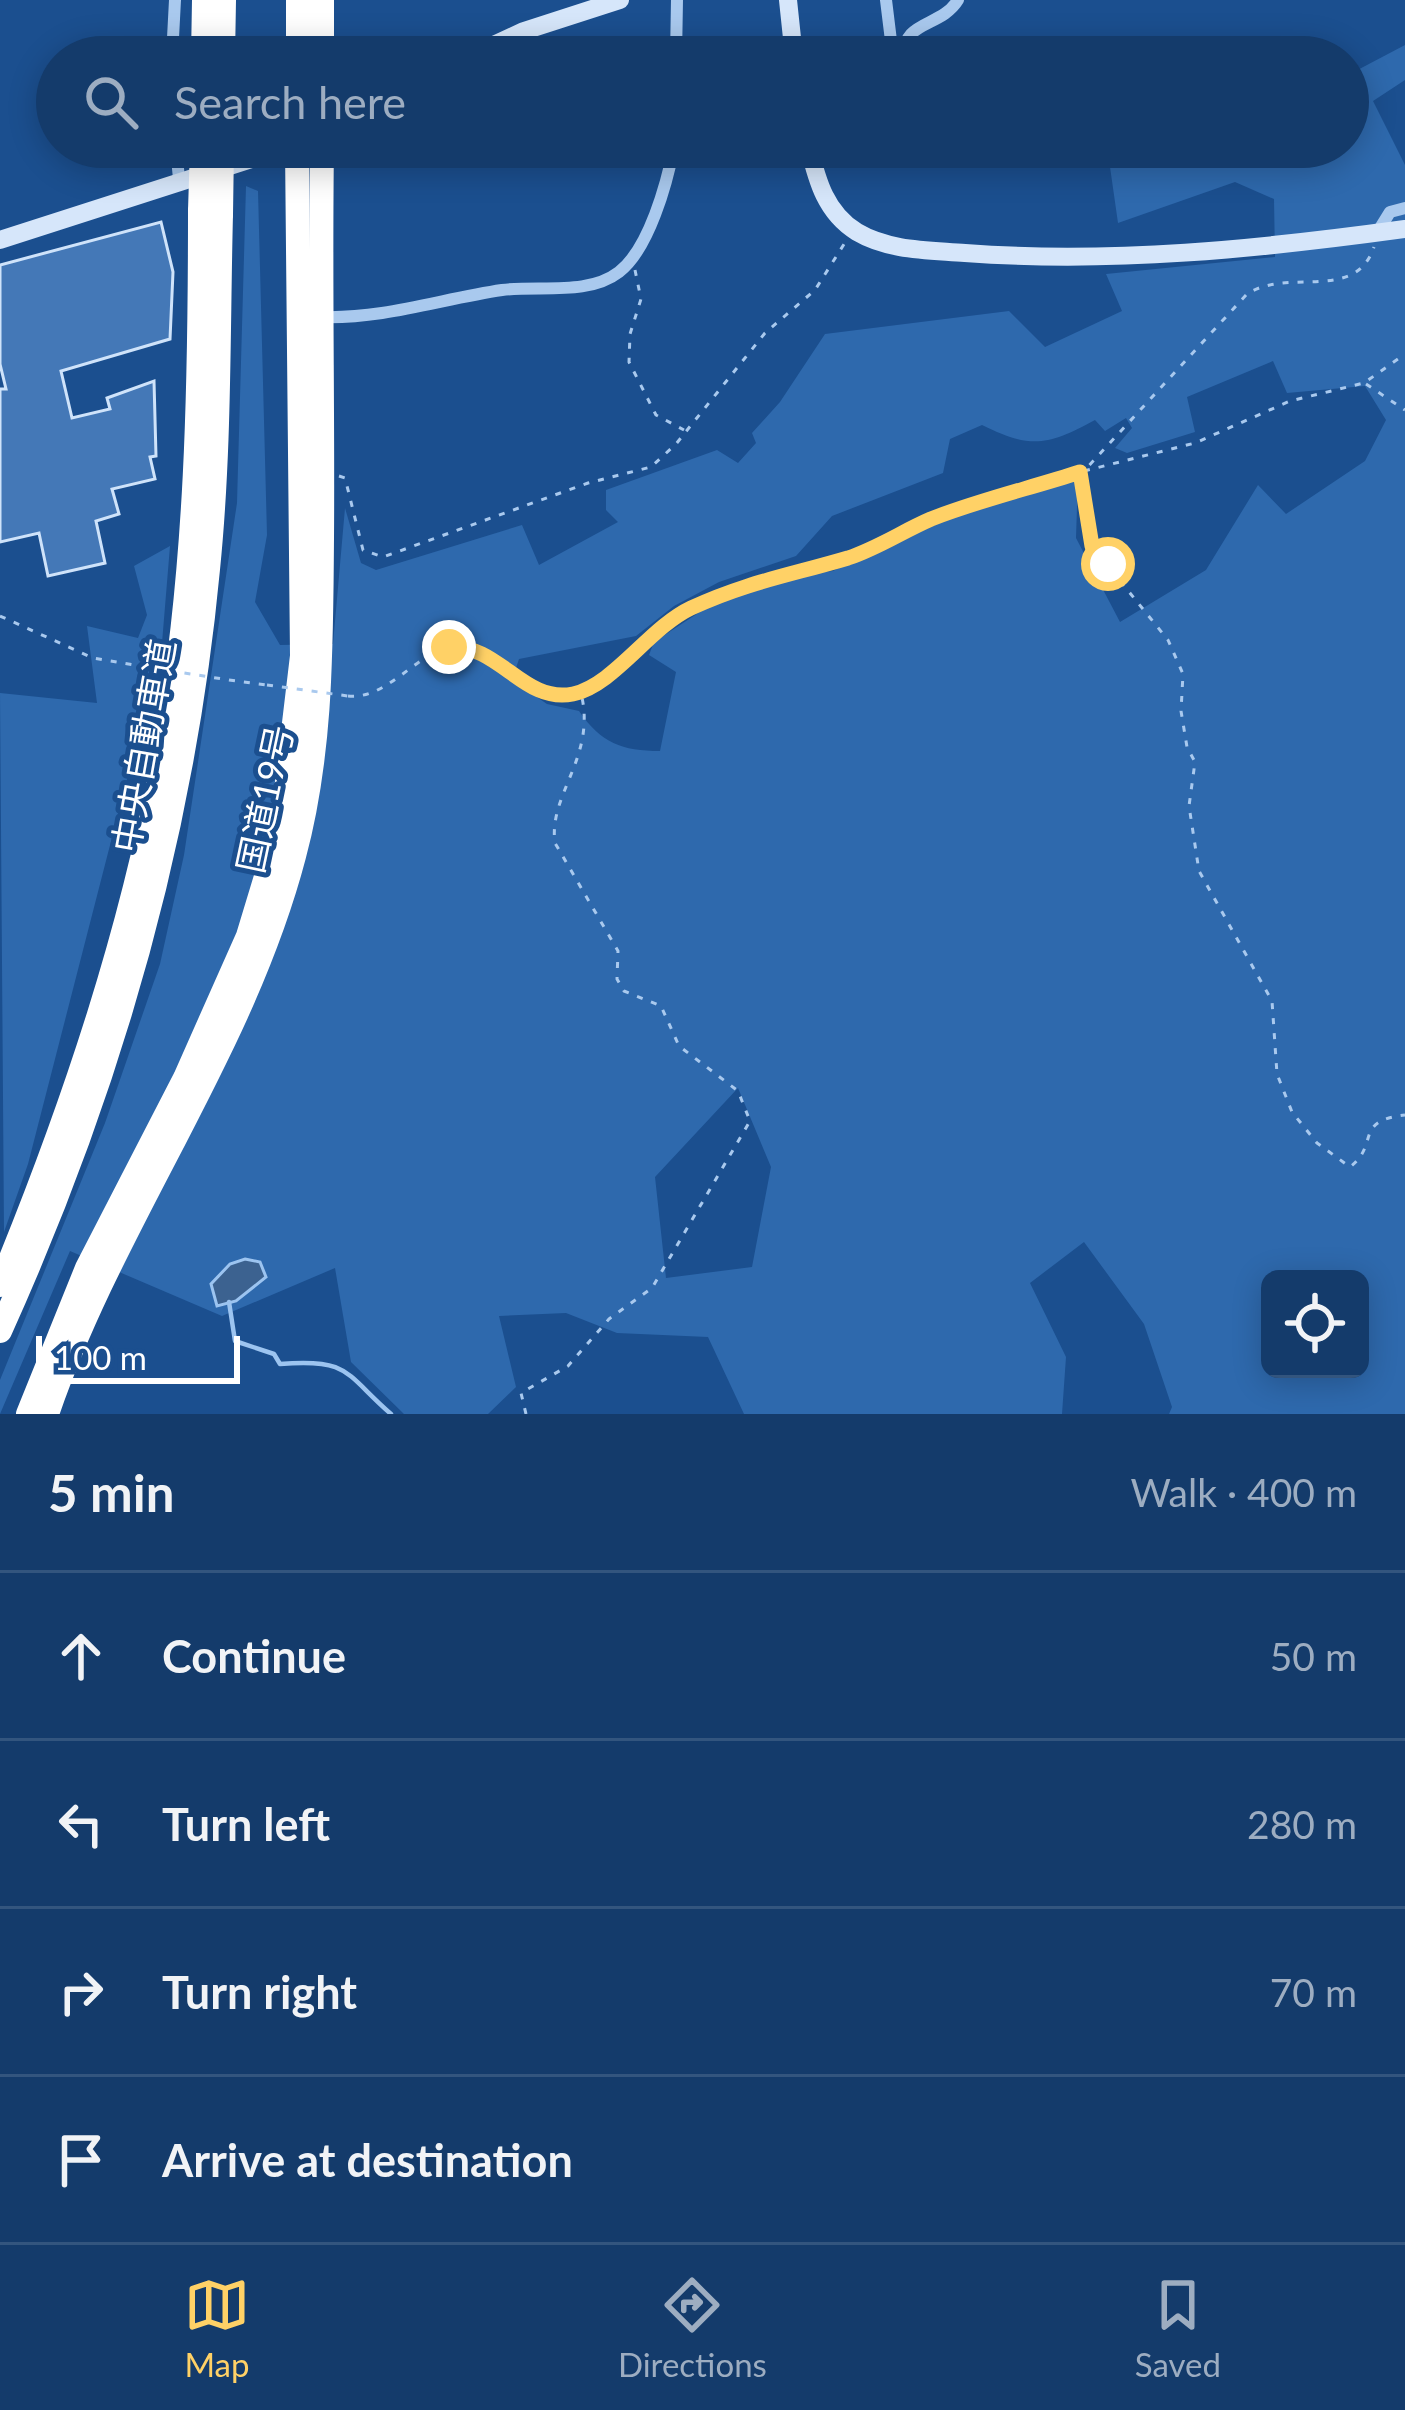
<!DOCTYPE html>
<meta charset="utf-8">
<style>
body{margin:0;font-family:Lato,"Noto Sans JP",sans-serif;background:#214673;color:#f1f3f6}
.controls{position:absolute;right:36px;bottom:36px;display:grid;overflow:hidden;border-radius:18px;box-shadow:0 6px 30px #0003}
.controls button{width:108px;height:108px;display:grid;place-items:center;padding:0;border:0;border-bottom:3px solid #33557e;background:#143b6b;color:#f1f3f6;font:60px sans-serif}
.scale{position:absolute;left:36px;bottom:30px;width:204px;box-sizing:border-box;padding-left:12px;border:6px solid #fff;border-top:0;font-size:33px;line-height:42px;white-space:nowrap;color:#fff;-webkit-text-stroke:9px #1b4f8f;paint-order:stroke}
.stop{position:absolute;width:36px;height:36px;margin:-27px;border:9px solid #ffd166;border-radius:50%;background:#fff}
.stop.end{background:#ffd166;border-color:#fff;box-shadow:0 3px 12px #0008}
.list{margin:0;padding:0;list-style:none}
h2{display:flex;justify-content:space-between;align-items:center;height:156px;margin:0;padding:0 48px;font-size:51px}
h2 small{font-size:39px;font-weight:400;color:#9dadc1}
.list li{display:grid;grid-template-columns:78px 1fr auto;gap:36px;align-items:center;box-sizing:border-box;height:168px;padding:0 48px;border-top:3px solid #33557e}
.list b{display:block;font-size:45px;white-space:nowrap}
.list em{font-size:39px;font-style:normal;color:#9dadc1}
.icon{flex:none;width:66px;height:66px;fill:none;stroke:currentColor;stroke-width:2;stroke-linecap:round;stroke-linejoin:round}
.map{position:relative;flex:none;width:1405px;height:1414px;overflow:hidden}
.search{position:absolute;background:#143b6b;box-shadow:0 6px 30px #0003;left:36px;right:36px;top:36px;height:132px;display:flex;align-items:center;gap:30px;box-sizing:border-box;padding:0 42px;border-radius:66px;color:#9dadc1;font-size:45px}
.sheet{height:828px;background:#143b6b}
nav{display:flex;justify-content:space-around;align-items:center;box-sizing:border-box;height:168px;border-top:3px solid #33557e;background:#143b6b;font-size:33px;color:#9dadc1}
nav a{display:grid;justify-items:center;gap:6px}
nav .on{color:#ffd166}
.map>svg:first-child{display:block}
.green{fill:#2e69ad;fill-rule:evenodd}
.water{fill:#3c6290;stroke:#9cc4f0;stroke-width:3}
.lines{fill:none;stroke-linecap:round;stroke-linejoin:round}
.stream{stroke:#9cc4f0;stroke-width:4.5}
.building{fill:#4478b7;stroke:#cfe3fa;stroke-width:3}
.path{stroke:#a9c9ee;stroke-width:3;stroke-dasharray:6 9;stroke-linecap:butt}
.street{stroke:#a9c9ee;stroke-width:12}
.secondary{stroke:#d6e6fa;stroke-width:18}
.highway{stroke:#fff;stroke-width:24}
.path-bridge{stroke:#a9c9ee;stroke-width:3;stroke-dasharray:6 9;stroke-linecap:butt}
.highway-bridge{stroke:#fff;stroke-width:24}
.route{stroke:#ffd166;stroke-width:15}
.labels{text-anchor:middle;stroke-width:10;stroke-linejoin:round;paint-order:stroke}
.street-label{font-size:36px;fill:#fff;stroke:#1b4f8f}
</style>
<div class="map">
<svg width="1405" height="1414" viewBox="0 0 1405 1414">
<rect width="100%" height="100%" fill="#1b4f8f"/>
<g class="green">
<path d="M1405,45V80L1373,101L1405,165V1414H1169L1172,1407L1144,1324L1084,1242L1030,1283L1066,1357L1062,1414H744L708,1337L617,1333L566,1313L499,1316L516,1387L488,1414H404L351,1362L335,1268L222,1316L70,1251L0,1414V1380L105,1123L160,964L184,855L237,503L246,186L258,191L267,535L255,602L280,645L333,644L345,508L361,563L376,570L522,525L539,565L618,522L606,510V490L717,450L738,463L756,443L752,433L780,402L825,334L1009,311L1045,347L1122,311L1106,274L1275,257L1274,199L1235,182L1118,223L1110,167L1167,147H1348V75ZM1273,361L1287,393L1365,386L1386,420L1365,461L1286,514L1258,485L1206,570L1120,622L1076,538L1078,477L927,524L833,571L768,579L709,606L654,642L649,655L676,672L660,751C622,751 601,743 579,711L547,704L512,680L519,659L636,636L674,606L719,582L796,556L832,516L943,473L950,439L982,425C1031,449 1047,446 1095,420L1105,431L1126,418L1132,428L1115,448L1127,453L1195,432L1187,397ZM738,1088L771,1167L752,1267L666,1278L655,1177ZM1270,1279H1360V1369H1270Z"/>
<path d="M170,546L162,643L28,1164L4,1232L0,693L97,703L87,626L138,638L147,615L134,566Z"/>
</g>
<path class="water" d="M245,1259L260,1262L266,1277L236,1301L217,1306L211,1284L230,1264Z"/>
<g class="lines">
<path class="stream" d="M229,1302L235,1341L274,1354L280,1364C350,1358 345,1374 391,1414"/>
</g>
<path class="building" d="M161,222L173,272L170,339L61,371L72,418L110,409L107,398L154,381L156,456L150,457L155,479L112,489L119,514L96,521L105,563L48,576L39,533L0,542V389H6L0,364V265Z"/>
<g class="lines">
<g class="path">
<path d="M635,270L641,299L630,334L629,362L656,415L684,430"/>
<path d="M1366,384L1405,410"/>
<path d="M1084,471L1195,443L1290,401L1364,383L1405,354"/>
<path d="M1080,472L1092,546L1168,640L1183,674L1181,711L1187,747L1195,762L1189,806L1199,871L1272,1001L1277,1074L1292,1112L1317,1143L1350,1167C1380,1144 1353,1121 1405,1115"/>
<path d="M339,476L345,478L363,550L383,557L588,483L651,467L676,444L765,333L815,290L846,241"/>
<path d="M0,616L93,658L140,666"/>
<path d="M229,680L267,685"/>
<path d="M348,696C397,701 428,627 483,650C506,660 522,682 544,694L581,691L681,613L757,579L846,558L928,520L1084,471L1247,294C1289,267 1355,303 1374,247"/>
<path d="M526,1414L521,1393L568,1366L609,1319L652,1288L750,1121L738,1091L679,1046L661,1006L624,991L617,979L618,951L555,843C548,794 597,757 581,693"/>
</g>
<g class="street">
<path d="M886,0L893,57"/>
<path d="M172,57L175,0"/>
<path d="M676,57L677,0"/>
<path d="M905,57C901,20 941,28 958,0"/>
<path d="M176,147L179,179"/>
<path d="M1377,233L1390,212L1405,208"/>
<path d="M321,317C384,319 441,299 502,290C539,285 588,296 619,272C649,249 667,183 674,147"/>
</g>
<g class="secondary">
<path d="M788,0L794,57"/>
<path d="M468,57L524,31L620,0"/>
<path d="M809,147C817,181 826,213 857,232C889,251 929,250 965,253C1111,264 1260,249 1405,229"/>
<path d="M0,240L289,147"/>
</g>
<g class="highway">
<path d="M203,57L204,0"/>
<path d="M223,57L224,0"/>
<path d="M298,57V0"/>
<path d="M322,57V0"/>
<path d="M0,1285C73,1108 134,927 167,738C197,565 200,387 200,211"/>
<path d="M0,1331C109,1090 183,834 208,569C220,451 218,332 221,214"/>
<path d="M28,1414L87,1268L185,1078L248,936L282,824L302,656L297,147"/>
<path d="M47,1414C113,1221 242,1054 294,856C322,752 321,646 322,539C323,408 320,278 322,147"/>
</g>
<g class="path-bridge">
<path d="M140,666L229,680"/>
<path d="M267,685L348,696"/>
</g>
<g class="highway-bridge">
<path d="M200,211L202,147"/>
<path d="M221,214L222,147"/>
</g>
</g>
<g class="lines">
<path class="route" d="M449,647C500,644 523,704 573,694C614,685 649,628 691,608C747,582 791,575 848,558C878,548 903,531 931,519C979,500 1031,488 1080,472L1092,546L1108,564"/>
</g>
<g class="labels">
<g class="street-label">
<text transform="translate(144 746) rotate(-80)" y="13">中央自動車道</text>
<text transform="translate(265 799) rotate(-78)" y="13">国道19号</text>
</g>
</g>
</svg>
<div class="controls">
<button><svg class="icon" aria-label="locate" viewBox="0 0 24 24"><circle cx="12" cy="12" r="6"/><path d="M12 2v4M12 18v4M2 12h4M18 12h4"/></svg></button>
</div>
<div class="scale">100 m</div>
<div class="stop" style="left:1108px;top:564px"></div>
<div class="stop end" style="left:449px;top:647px"></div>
<div class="search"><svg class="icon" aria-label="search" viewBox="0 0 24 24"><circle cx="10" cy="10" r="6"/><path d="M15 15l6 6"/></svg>Search here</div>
</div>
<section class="sheet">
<h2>5 min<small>Walk · 400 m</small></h2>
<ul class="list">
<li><svg class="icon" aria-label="ahead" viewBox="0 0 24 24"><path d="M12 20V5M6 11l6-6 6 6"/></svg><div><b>Continue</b></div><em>50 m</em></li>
<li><svg class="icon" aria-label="left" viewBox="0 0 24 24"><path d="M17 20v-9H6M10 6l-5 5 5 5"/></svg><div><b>Turn left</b></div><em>280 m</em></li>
<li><svg class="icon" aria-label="right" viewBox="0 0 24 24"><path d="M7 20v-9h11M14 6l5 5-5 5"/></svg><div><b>Turn right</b></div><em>70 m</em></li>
<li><svg class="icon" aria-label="arrive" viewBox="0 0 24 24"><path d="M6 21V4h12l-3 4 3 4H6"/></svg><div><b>Arrive at destination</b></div></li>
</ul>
</section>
<nav>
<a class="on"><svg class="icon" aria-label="map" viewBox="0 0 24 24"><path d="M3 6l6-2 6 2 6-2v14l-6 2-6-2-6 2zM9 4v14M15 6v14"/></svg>Map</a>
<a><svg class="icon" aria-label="directions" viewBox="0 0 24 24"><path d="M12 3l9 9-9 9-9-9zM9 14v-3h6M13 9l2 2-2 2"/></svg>Directions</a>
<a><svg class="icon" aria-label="saved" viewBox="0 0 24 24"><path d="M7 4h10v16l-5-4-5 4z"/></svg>Saved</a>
</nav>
